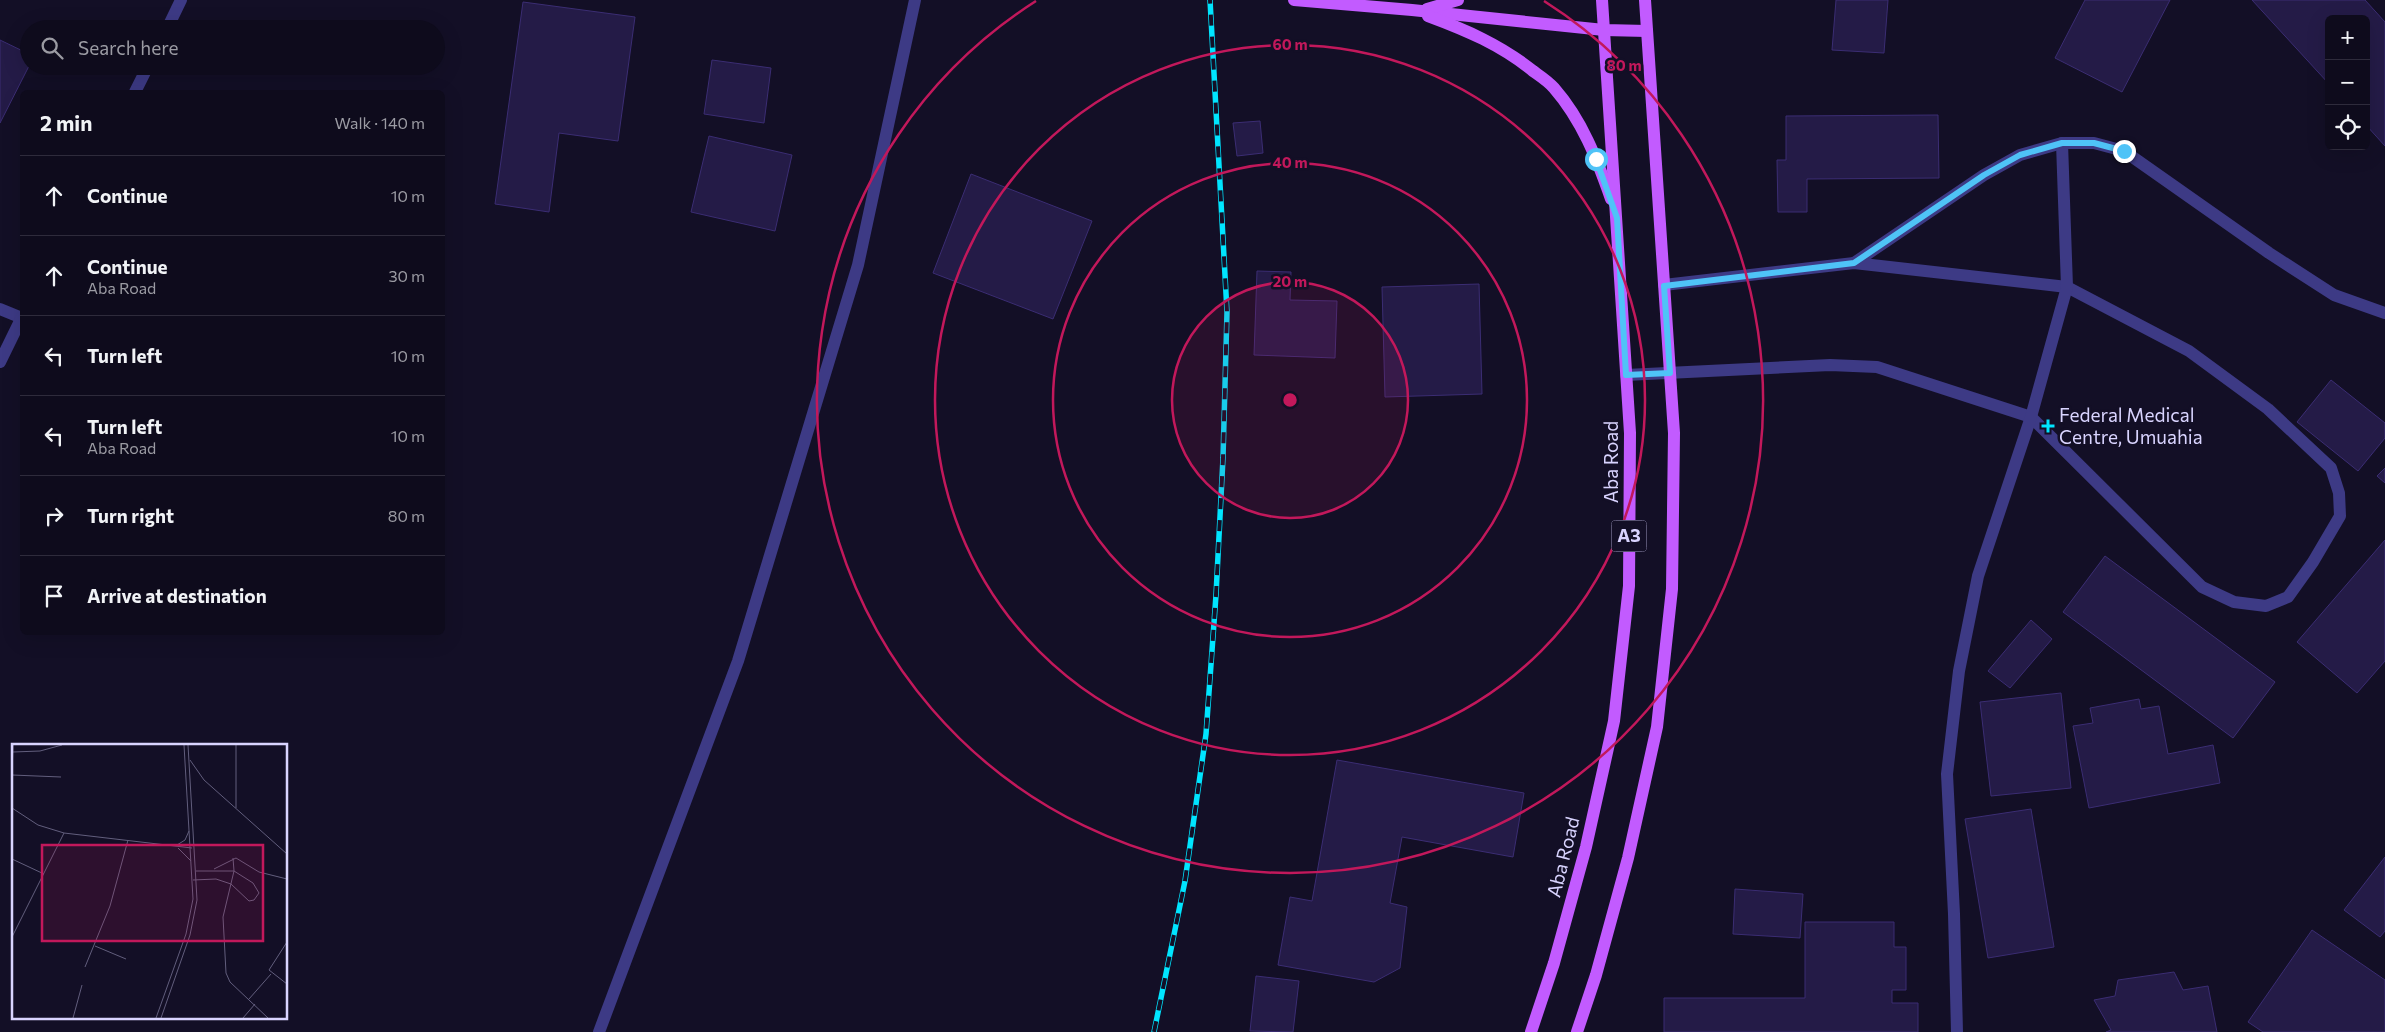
<!DOCTYPE html>
<meta charset="utf-8">
<style>
body{margin:0;font-family:Commissioner,sans-serif;background:#171425;color:#f1f3f6}
.controls{position:absolute;right:15px;top:15px;display:grid;overflow:hidden;border-radius:8px;box-shadow:0 5px 20px #0002}
.controls button{width:45px;height:45px;display:grid;place-items:center;padding:0;border:0;border-bottom:1px solid #2e2b3b;background:#0e0b1c;color:#f1f3f6;font:25px sans-serif}
.stop{position:absolute;width:15px;height:15px;margin:-11px;border:4px solid #4fc3f7;border-radius:50%;background:#fff}
.stop.end{background:#4fc3f7;border-color:#fff;box-shadow:0 1px 5px #0008}
.list{margin:0;padding:0;list-style:none}
h2{display:flex;justify-content:space-between;align-items:center;height:65px;margin:0;padding:0 20px;font-size:21px}
h2 small{font-size:16px;font-weight:400;color:#9b9ba3}
.list li{display:grid;grid-template-columns:32px 1fr auto;gap:15px;align-items:center;box-sizing:border-box;height:80px;padding:0 20px;border-top:1px solid #2e2b3b}
.list b{display:block;font-size:19px;white-space:nowrap}
.list p{margin:0;font-size:16px;white-space:nowrap;color:#9b9ba3}
.list em{font-size:16px;font-style:normal;color:#9b9ba3}
.icon{flex:none;width:28px;height:28px;fill:none;stroke:currentColor;stroke-width:2;stroke-linecap:round;stroke-linejoin:round}
.map{position:relative;flex:none;width:2385px;height:1032px;overflow:hidden}
.search{position:absolute;background:#0e0b1c;box-shadow:0 5px 20px #0002;left:20px;top:20px;width:425px;height:55px;display:flex;align-items:center;gap:12px;box-sizing:border-box;padding:0 18px;border-radius:28px;color:#9b9ba3;font-size:19px}
.panel{position:absolute;background:#0e0b1c;box-shadow:0 5px 20px #0002;left:20px;top:90px;width:425px;height:545px;border-radius:8px}
.map>svg:first-child{display:block}
.building{fill:#241b47;stroke:#3b2d73}
.lines{fill:none;stroke-linecap:round;stroke-linejoin:round}
.minor{stroke:#3d3a85;stroke-width:12}
.major{stroke:#c25bff;stroke-width:12}
.rail-casing{stroke:#00e5ff;stroke-width:5.5}
.rail{stroke:#130f26;stroke-width:4;stroke-dasharray:11;stroke-linecap:butt}
.route{stroke:#4fc3f7;stroke-width:6}
.ring{fill:none;stroke:#c2185b;stroke-width:2.5}
.poi-dot{fill:#00e5ff;stroke:#130f26;stroke-width:2}
.labels{text-anchor:middle;stroke-width:5;stroke-linejoin:round;paint-order:stroke}
.shield{fill:#130f26;stroke:#9e99be;stroke-width:1}
.shield-label{font-size:18px;font-weight:bold;fill:#d9d4ff}
.poi-label{font-size:19px;fill:#d9d4ff;stroke:#130f26;text-anchor:start}
.street-label{font-size:19px;fill:#d9d4ff;stroke:#130f26}
.inset-road{fill:none;stroke:#625e7d;stroke-width:1}
.view{fill:#c2185b;fill-opacity:0.15;stroke:#c2185b;stroke-width:2.5}
.inset-edge{fill:none;stroke:#d9d4ff;stroke-width:2.5}
.centre{fill:#c2185b;stroke:#130f26;stroke-width:2.5}
.ring-label{font-size:15px;text-anchor:middle;font-weight:bold;fill:#c2185b;stroke:#130f26;stroke-width:5;stroke-linejoin:round;paint-order:stroke}
</style>
<div class="map">
<svg width="2385" height="1032" viewBox="0 0 2385 1032">
<rect width="100%" height="100%" fill="#130f26"/>
<g class="building">
<path d="M1836,0H1888L1884,53L1832,50Z"/>
<path d="M2085,0H2170L2122,92L2055,58Z"/>
<path d="M2252,0H2365L2385,22V146L2366,125V19H2329V84Z"/>
<path d="M523,2L635,17L618,141L559,133L549,212L495,204Z"/>
<path d="M0,40L29,54V66L0,123Z"/>
<path d="M712,60L771,68L764,123L704,114Z"/>
<path d="M1938,115L1939,178L1807,179V212H1778L1777,160H1786V116Z"/>
<path d="M1260,121L1263,153L1237,156L1233,123Z"/>
<path d="M709,136L792,155L775,231L691,212Z"/>
<path d="M971,174L1092,221L1053,319L933,273Z"/>
<path d="M1257,271L1291,272L1290,300L1337,301L1335,358L1254,355Z"/>
<path d="M1479,284L1482,394L1385,397L1382,287Z"/>
<path d="M2331,380L2385,423V438L2358,471L2297,422Z"/>
<path d="M2385,468V483L2377,476Z"/>
<path d="M2385,540V661L2357,693L2297,642Z"/>
<path d="M2105,556L2275,682L2233,738L2063,612Z"/>
<path d="M2031,620L2052,639L2010,688L1988,671Z"/>
<path d="M2061,693L2071,788L1991,796L1980,702Z"/>
<path d="M2139,699L2141,709L2159,706L2168,754L2213,745L2220,783L2089,808L2073,726L2093,723L2090,708Z"/>
<path d="M1337,760L1524,793L1513,857L1402,837L1390,903L1407,907L1400,968L1374,982L1278,965L1290,897L1312,901Z"/>
<path d="M2031,809L2054,947L1988,958L1965,819Z"/>
<path d="M2385,857V931L2380,937L2344,910Z"/>
<path d="M1735,889L1803,894L1800,938L1733,934Z"/>
<path d="M1805,922H1894V947H1906V990H1892V1003H1918V1032H1664V998H1805Z"/>
<path d="M2312,930L2385,980V1032H2263L2248,1022Z"/>
<path d="M2174,972L2183,990L2208,986L2217,1032H2106L2111,1030L2094,1000L2115,996L2118,980Z"/>
<path d="M1256,976L1299,981L1293,1032L1250,1031Z"/>
</g>
<g class="lines">
<g class="minor">
<path d="M167,29L181,0"/>
<path d="M135,92L148,66"/>
<path d="M1854,263L1984,175L2020,155L2062,143H2094L2124,151L2269,253L2334,295L2385,313"/>
<path d="M0,309L22,318"/>
<path d="M0,362L22,317"/>
<path d="M1626,375L1830,365L1877,367L2031,417L2202,587L2234,602L2266,606L2288,597L2313,562L2340,516L2339,493L2331,468L2268,409L2189,351L2067,287L1854,263L1664,285"/>
<path d="M599,1032L738,661L858,265L915,0"/>
<path d="M1957,1032L1954,914L1947,774L1959,671L1978,576L2031,417L2067,287L2062,143"/>
</g>
<g class="major">
<path d="M1294,0L1412,10L1604,30L1647,31"/>
<path d="M1427,9L1458,0"/>
<path d="M1428,16C1466,30 1501,45 1533,71C1540,76 1548,81 1554,88C1582,120 1597,159 1611,199"/>
<path d="M1531,1032L1554,963L1586,847L1614,721L1629,586L1630,433L1602,0"/>
<path d="M1577,1032L1596,975L1628,858L1657,727L1672,589L1674,433L1645,0"/>
</g>
<g class="rail-casing">
<path id="rail" d="M1154,1032L1185,881L1206,734L1216,595L1223,458L1227,312L1210,0"/>
</g>
<use href="#rail" class="rail"/>
</g>
<g class="lines">
<path class="route" d="M1596,159L1617,218L1626,375L1670,373L1664,286L1854,263L1984,175L2020,155L2062,143H2094L2124,151"/>
</g>
<circle cx="1290" cy="400" r="118" fill="#c2185b" fill-opacity=".12"/>
<g class="ring">
<circle cx="1290" cy="400" r="118"/>
<circle cx="1290" cy="400" r="237"/>
<circle cx="1290" cy="400" r="355"/>
<path d="M1544 1A473 473 0 1 1 1036 1"/>
</g>
<path class="poi-dot" d="M2045.5 418.5h5v5h5v5h-5v5h-5v-5h-5v-5h5z"/>
<g class="labels">
<rect class="shield" x="1611.5" y="520.5" width="35" height="31" rx="4"/>
<g class="shield-label">
<text x="1629" y="542">A3</text>
</g>
<g class="poi-label">
<text x="2059" y="422">Federal Medical<tspan x="2059" dy="22">Centre, Umuahia</tspan></text>
</g>
<g class="street-label">
<text transform="translate(1611 462) rotate(-90)" y="7">Aba Road</text>
<text transform="translate(1563 857) rotate(-76)" y="7">Aba Road</text>
</g>
</g>
<g transform="translate(12 744)">
<rect width="275" height="275" fill="#130f26"/>
<path class="inset-road" d="M224,1V64M1,8L28,7L50,1M178,16L192,36L275,110M0,30L1,1M0,31L49,33M0,64L26,81L52,89L180,104M165,101L173,96L177,87M166,104L179,117M221,114L222,127L211,173L214,229L218,238L256,274M0,115L32,130M202,125L224,114L247,128L275,135M181,136L204,135L219,140L237,157L242,156L247,149L241,139L222,127H184M0,193L52,89M275,198L257,226L275,240M83,202L114,215M73,223L98,162L116,96M237,255L259,230M61,274L70,241M144,274L174,190L181,155L172,1M149,274L178,191L185,156L176,1M231,274L243,260"/>
<path class="view" d="M30,101H251V197H30Z"/>
<rect width="275" height="275" class="inset-edge"/>
</g>
<circle cx="1290" cy="400" r="8" class="centre"/>
<g class="ring-label">
<text x="1290" y="50">60 m</text>
<text x="1624" y="71">80 m</text>
<text x="1290" y="168">40 m</text>
<text x="1290" y="287">20 m</text>
</g>
</svg>
<div class="controls">
<button>+</button>
<button>−</button>
<button><svg class="icon" aria-label="locate" viewBox="0 0 24 24"><circle cx="12" cy="12" r="6"/><path d="M12 2v4M12 18v4M2 12h4M18 12h4"/></svg></button>
</div>
<div class="stop" style="left:1596px;top:159px"></div>
<div class="stop end" style="left:2124px;top:151px"></div>
<div class="search"><svg class="icon" aria-label="search" viewBox="0 0 24 24"><circle cx="10" cy="10" r="6"/><path d="M15 15l6 6"/></svg>Search here</div>
<section class="panel">
<h2>2 min<small>Walk · 140 m</small></h2>
<ul class="list">
<li><svg class="icon" aria-label="ahead" viewBox="0 0 24 24"><path d="M12 20V5M6 11l6-6 6 6"/></svg><div><b>Continue</b></div><em>10 m</em></li>
<li><svg class="icon" aria-label="ahead" viewBox="0 0 24 24"><path d="M12 20V5M6 11l6-6 6 6"/></svg><div><b>Continue</b><p>Aba Road</p></div><em>30 m</em></li>
<li><svg class="icon" aria-label="left" viewBox="0 0 24 24"><path d="M17 20v-9H6M10 6l-5 5 5 5"/></svg><div><b>Turn left</b></div><em>10 m</em></li>
<li><svg class="icon" aria-label="left" viewBox="0 0 24 24"><path d="M17 20v-9H6M10 6l-5 5 5 5"/></svg><div><b>Turn left</b><p>Aba Road</p></div><em>10 m</em></li>
<li><svg class="icon" aria-label="right" viewBox="0 0 24 24"><path d="M7 20v-9h11M14 6l5 5-5 5"/></svg><div><b>Turn right</b></div><em>80 m</em></li>
<li><svg class="icon" aria-label="arrive" viewBox="0 0 24 24"><path d="M6 21V4h12l-3 4 3 4H6"/></svg><div><b>Arrive at destination</b></div></li>
</ul>
</section>
</div>
